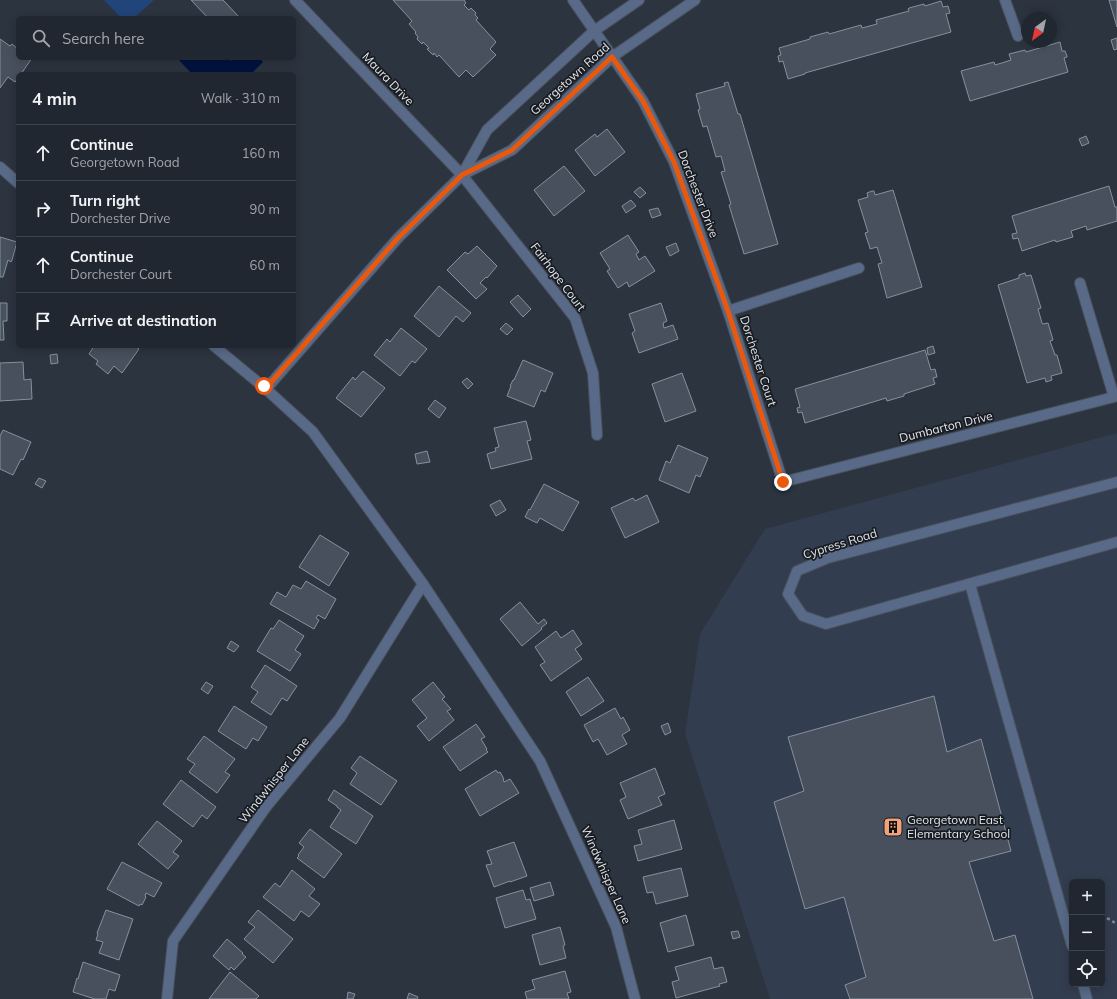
<!DOCTYPE html>
<meta charset="utf-8">
<style>
body{margin:0;font-family:Mulish,sans-serif;background:#292f38;color:#f1f3f6}
.controls{position:absolute;right:12px;bottom:12px;display:grid;overflow:hidden;border-radius:6px;box-shadow:0 2px 10px #0003}
.controls button{width:36px;height:36px;display:grid;place-items:center;padding:0;border:0;border-bottom:1px solid #3e444c;background:#212730;color:#f1f3f6;font:20px sans-serif}
.compass{position:absolute;left:1021px;top:12px;width:36px;height:36px;border-radius:50%;background:#212730;box-shadow:0 2px 10px #0003;rotate:213deg}
.stop{position:absolute;width:12px;height:12px;margin:-9px;border:3px solid #ea580c;border-radius:50%;background:#fff}
.stop.end{background:#ea580c;border-color:#fff;box-shadow:0 1px 4px #0008}
.list{margin:0;padding:0;list-style:none}
h2{display:flex;justify-content:space-between;align-items:center;height:52px;margin:0;padding:0 16px;font-size:17px}
h2 small{font-size:13px;font-weight:400;color:#a2a5ab}
.list li{display:grid;grid-template-columns:26px 1fr auto;gap:12px;align-items:center;box-sizing:border-box;height:56px;padding:0 16px;border-top:1px solid #3e444c}
.list b{display:block;font-size:15px;white-space:nowrap}
.list p{margin:0;font-size:13px;white-space:nowrap;color:#a2a5ab}
.list em{font-size:13px;font-style:normal;color:#a2a5ab}
.icon{flex:none;width:22px;height:22px;fill:none;stroke:currentColor;stroke-width:2;stroke-linecap:round;stroke-linejoin:round}
.map{position:relative;flex:none;width:1117px;height:999px;overflow:hidden}
.search{position:absolute;background:#212730;box-shadow:0 2px 10px #0003;left:16px;top:16px;width:280px;height:44px;display:flex;align-items:center;gap:10px;box-sizing:border-box;padding:0 14px;border-radius:6px;color:#a2a5ab;font-size:15px}
.panel{position:absolute;background:#212730;box-shadow:0 2px 10px #0003;left:16px;top:72px;width:280px;height:276px;border-radius:6px}
.map>svg:first-child{display:block}
.built{fill:#323d4f;fill-rule:evenodd}
.green{fill:#21447a}
.water{fill:#00133f}
.building{fill:#48505d;stroke:#86909e}
.lines{fill:none;stroke-linecap:round;stroke-linejoin:round}
.street-casing{stroke:#49505c;stroke-width:12}
.path{stroke:#848a94;stroke-width:2.5;stroke-dasharray:3 3;stroke-linecap:butt}
.street{stroke:#586a87;stroke-width:10}
.route{stroke:#ea580c;stroke-width:5}
.labels{text-anchor:middle;stroke-width:3.5;stroke-linejoin:round;paint-order:stroke}
.street-label{font-size:12px;fill:#e0e5ec;stroke:#181c21}
.poi-label{font-size:12px;fill:#e0e5ec;stroke:#181c21;text-anchor:start}
</style>
<div class="map">
<svg width="1117" height="999" viewBox="0 0 1117 999">
<rect width="100%" height="100%" fill="#2c3440"/>
<path class="built" d="M1117,433V999H770L685,734L700,634L765,529ZM1072,882H1102V984H1072Z"/>
<path class="green" d="M104,0H154L134,18H121Z"/>
<path class="water" d="M177,58H229L231,61L235,58H260L263,62L251,74H192Z"/>
<g class="building">
<path d="M191,0H223L240,18H208Z"/>
<path d="M393,0H464L466,3L464,5L469,10L471,8L476,13L475,15L478,18L476,20L496,42L490,49L496,55L473,77L466,70L459,77L439,55L437,57L434,53L433,55L427,49L429,48L423,42L422,44L417,39L418,37L415,33L416,32L409,24L412,21Z"/>
<path d="M1109,0H1117V27Z"/>
<path d="M941,1L943,7L948,6L950,13L946,14L951,32L805,73V74L788,79L783,61L779,62V61L778,56L781,55L779,48L810,39V37L828,32L829,34L861,25L862,28L877,24L876,20L909,11L908,9L909,8L924,4L925,6Z"/>
<path d="M1117,38V49L1114,50L1111,40Z"/>
<path d="M0,39L10,46L12,44L18,49V58H32L21,74H18V78L15,82L8,77L0,88Z"/>
<path d="M1060,42L1062,51H1065L1067,56V57L1064,58L1068,72L970,101L961,71L994,62L995,65L1005,62L1011,60L1009,54L1025,50L1026,52Z"/>
<path d="M728,82L738,114H740L778,244L744,254L729,205L731,204L721,172L725,171L721,156L716,157L707,126L703,127L698,110L700,109L696,94L725,86L724,83Z"/>
<path d="M607,129L625,152L595,176L575,150L595,134L597,137Z"/>
<path d="M1086,136L1089,143L1082,146L1079,139Z"/>
<path d="M564,166L585,191L554,216L534,190Z"/>
<path d="M1109,186L1115,207H1117V221L1087,230L1086,226L1071,231L1073,237L1056,242L1055,240L1022,251L1018,238L1013,239L1012,234L1017,233L1012,216Z"/>
<path d="M640,187L646,193L640,198L634,192Z"/>
<path d="M893,190L922,287L887,298L878,264L882,263L877,247L870,249V248L865,233L868,232L858,200L868,197L867,193L872,191H874L875,195Z"/>
<path d="M631,200L636,206L626,213L622,206Z"/>
<path d="M658,208L661,215L652,218L649,210Z"/>
<path d="M628,235L639,252L636,254L639,260L645,256L655,271L629,287L627,282L618,288L607,271L610,269L600,253Z"/>
<path d="M0,237L17,242L12,260L11,262L8,260L3,277H0Z"/>
<path d="M676,243L679,251L670,256L666,247Z"/>
<path d="M477,246L497,266L487,278L486,277L480,283L487,289L476,299L447,270L465,252L468,254Z"/>
<path d="M1025,273L1026,276L1031,275L1041,308L1038,309L1042,323L1043,324L1048,323L1053,340L1050,341L1055,355H1057L1062,373L1051,376L1052,380L1046,382L1045,378L1027,383L998,285L1019,278V275Z"/>
<path d="M439,286L471,313L463,322L456,316L439,337L414,316Z"/>
<path d="M518,295L531,309L523,317L510,302Z"/>
<path d="M0,303H7V321H3L4,340H0Z"/>
<path d="M661,303L667,321L663,323L664,328L673,325L678,339L639,353L632,333L635,331L629,314Z"/>
<path d="M506,323L513,329L507,335L500,329Z"/>
<path d="M401,328L427,349L415,363L412,361L400,376L374,355L387,339L390,342Z"/>
<path d="M94,346H135L139,349L122,373L114,366L108,374L96,364L98,361L89,354Z"/>
<path d="M933,346L935,353L928,355L927,348Z"/>
<path d="M925,350L931,370L935,369L937,377L933,378L935,384L904,394V396L887,401L886,398L805,423L802,412L798,413L797,408L800,407L795,389Z"/>
<path d="M57,354L58,363L51,364L50,355Z"/>
<path d="M523,360L553,373L545,392L541,390L534,407L507,396L511,386H510L513,380H514Z"/>
<path d="M23,362L24,380L31,379L32,399L0,401V363Z"/>
<path d="M363,371L385,388L361,417L336,398L353,377L355,380Z"/>
<path d="M682,373L696,411L665,422L652,384Z"/>
<path d="M467,378L473,384L468,389L462,382Z"/>
<path d="M435,400L446,408L439,418L428,409Z"/>
<path d="M526,421L531,440L527,441L532,459L491,469L487,454L496,451L495,448L499,447L494,428Z"/>
<path d="M3,430L31,442L23,460L21,459L13,475L0,469V436Z"/>
<path d="M678,445L708,458L700,477L696,475L689,493L659,480L666,461L670,463Z"/>
<path d="M427,451L430,462L417,464L415,454Z"/>
<path d="M39,478L46,481L42,488L35,484Z"/>
<path d="M544,484L579,502L563,531L540,518L537,523L525,517L529,509L530,510Z"/>
<path d="M647,495L659,522L625,538L611,508L633,498L635,501Z"/>
<path d="M500,500L506,510L496,516L490,505Z"/>
<path d="M320,535L349,553L329,586L299,567Z"/>
<path d="M306,581L336,599L325,619L318,615L316,618L319,620L314,629L270,604L277,592L286,597L293,585L301,589Z"/>
<path d="M520,602L538,624L544,619L547,623L541,628L542,629L522,646L500,619Z"/>
<path d="M279,620L304,636L295,650L301,654L290,671L257,651L271,628L273,629Z"/>
<path d="M573,630L582,644L575,649L582,659L551,681L540,665L545,662L535,647L556,631L561,638Z"/>
<path d="M231,641L239,646L234,652L227,648Z"/>
<path d="M265,665L297,686L287,701L282,698L271,715L251,702L258,692L251,687Z"/>
<path d="M588,677L604,701L581,716L566,692Z"/>
<path d="M206,682L213,686L208,694L201,689Z"/>
<path d="M433,682L445,697L442,699L451,709L447,711L454,720L429,741L417,726L427,718L412,700Z"/>
<path d="M934,696L947,752L981,739L1011,851L969,862L994,941L1015,935L1033,999H850L845,985L866,977L844,897L805,909L774,802L804,791L788,737Z"/>
<path d="M234,706L267,727L258,741L253,738L246,749L218,731Z"/>
<path d="M615,708L621,719L623,717L630,730L622,735L627,744L607,755L598,739L593,742L584,725Z"/>
<path d="M668,723L671,732L665,735L661,726Z"/>
<path d="M476,724L485,737L481,739L487,749L486,750L488,752L460,771L443,747Z"/>
<path d="M204,736L235,759L225,772L230,775L217,793L189,772L195,764L187,759Z"/>
<path d="M360,756L397,781L381,805L350,784L357,773L351,768Z"/>
<path d="M655,768L665,794L658,797L662,805L628,819L620,800L626,797L620,783Z"/>
<path d="M496,770L498,773L500,772L504,779L503,780L504,782L510,779L519,793L480,816L465,789Z"/>
<path d="M181,780L216,807L207,819L202,815L193,827L163,804Z"/>
<path d="M334,790L373,816L356,844L330,827L341,810L337,807V806L328,800Z"/>
<path d="M674,820L682,849L638,861L634,846L642,844L638,830Z"/>
<path d="M157,821L182,841L173,852L179,856L168,869L138,844Z"/>
<path d="M310,829L342,854L324,878L297,858L299,856L298,855L304,847L299,843Z"/>
<path d="M514,842L527,876L510,882V881L494,887L486,865L492,864L487,851Z"/>
<path d="M122,862L162,883L154,897L146,893L145,896L146,897L142,905L140,904L139,906L107,889Z"/>
<path d="M681,868L688,896L656,904L653,892L647,893L643,877Z"/>
<path d="M292,870L315,889L309,896L320,904L309,917L301,911L294,921L263,897L275,883L280,887Z"/>
<path d="M550,882L554,895L534,901L530,888Z"/>
<path d="M523,890L526,900L530,899L536,919L505,928L496,898Z"/>
<path d="M106,910L133,919L119,960L99,953L103,942L96,940L98,934L97,933Z"/>
<path d="M258,910L293,939L273,963L244,939L255,927L248,922Z"/>
<path d="M686,915L694,945L668,952L660,923Z"/>
<path d="M560,927L565,945L563,946L566,958L540,965L532,935Z"/>
<path d="M738,931L740,937L733,939L731,932Z"/>
<path d="M227,939L243,953L242,954L246,957L234,970L231,967L229,970L213,956Z"/>
<path d="M711,957L714,969L723,967L727,982L719,984L720,986L676,998L672,982L679,980L675,967Z"/>
<path d="M83,962L120,975L115,991L109,989L106,999H95L73,992L77,978L78,979Z"/>
<path d="M565,971L571,992L567,993L569,999H527L525,992L535,989L532,980Z"/>
<path d="M230,972L259,996L256,999H209Z"/>
<path d="M348,992L355,994L353,999H347Z"/>
<path d="M409,993L418,997L417,999H407Z"/>
</g>
<g class="lines">
<g class="street-casing">
<g id="street">
<path d="M295,0L462,175L575,318L593,373L597,435"/>
<path d="M573,0L643,101L674,162L728,311L783,482L1114,397L1080,283"/>
<path d="M1005,0L1018,36"/>
<path d="M0,167L18,183"/>
<path d="M462,175L512,150L612,57L695,0"/>
<path d="M728,311L859,268"/>
<path d="M214,346L266,389L313,432L423,584L540,761L616,927L635,999"/>
<path d="M266,389L398,238L462,175L487,130L594,31L639,0"/>
<path d="M1117,482L828,558L797,571L788,594L803,616L826,624L1117,542"/>
<path d="M970,584L1072,946"/>
<path d="M1083,984L1087,999"/>
<path d="M167,999L173,941L266,807L340,718L423,584"/>
</g>
</g>
<path class="path" d="M1102,915L1117,924"/>
<use href="#street" class="street"/>
</g>
<g class="lines">
<path class="route" d="M264,386L266,388L398,238L462,175L512,150L612,57L643,101L674,162L728,311L783,482"/>
</g>
<defs>
<g id="building-square" transform="scale(1)"><rect x="-9" y="-9" width="18" height="18" rx="4" fill="#f0a279" stroke="#181c21"/><path d="M-4-6H4V6H1V3H-1V6H-4ZM-2.5-4.3h1.7v1.8h-1.7ZM.8-4.3h1.7v1.8H.8ZM-2.5-1h1.7V.8h-1.7ZM.8-1h1.7V.8H.8Z" fill="#111"/></g>
</defs>
<g fill-rule="evenodd">
<use href="#building-square" x="893" y="827"/>
</g>
<g class="labels">
<g class="street-label">
<text transform="translate(388 79) rotate(46)" y="4">Maura Drive</text>
<text transform="translate(570 79) rotate(-42)" y="4">Georgetown Road</text>
<text transform="translate(698 194) rotate(69)" y="4">Dorchester Drive</text>
<text transform="translate(558 277) rotate(53)" y="4">Fairhope Court</text>
<text transform="translate(758 361) rotate(72)" y="4">Dorchester Court</text>
<text transform="translate(946 427) rotate(-14)" y="4">Dumbarton Drive</text>
<text transform="translate(840 544) rotate(-17)" y="4">Cypress Road</text>
<text transform="translate(274 780) rotate(-52)" y="4">Windwhisper Lane</text>
<text transform="translate(606 875) rotate(66)" y="4">Windwhisper Lane</text>
</g>
<g class="poi-label">
<text x="907" y="824">Georgetown East<tspan x="907" dy="14">Elementary School</tspan></text>
</g>
</g>
</svg>
<div class="controls">
<button>+</button>
<button>−</button>
<button><svg class="icon" aria-label="locate" viewBox="0 0 24 24"><circle cx="12" cy="12" r="6"/><path d="M12 2v4M12 18v4M2 12h4M18 12h4"/></svg></button>
</div>
<svg class="compass" viewBox="-18 -18 36 36"><path d="M0-13l5 13h-10z" fill="#e53935"/><path d="M0 13l5-13h-10z" fill="#a2a5ab"/></svg>
<div class="stop" style="left:264px;top:386px"></div>
<div class="stop end" style="left:783px;top:482px"></div>
<div class="search"><svg class="icon" aria-label="search" viewBox="0 0 24 24"><circle cx="10" cy="10" r="6"/><path d="M15 15l6 6"/></svg>Search here</div>
<section class="panel">
<h2>4 min<small>Walk · 310 m</small></h2>
<ul class="list">
<li><svg class="icon" aria-label="ahead" viewBox="0 0 24 24"><path d="M12 20V5M6 11l6-6 6 6"/></svg><div><b>Continue</b><p>Georgetown Road</p></div><em>160 m</em></li>
<li><svg class="icon" aria-label="right" viewBox="0 0 24 24"><path d="M7 20v-9h11M14 6l5 5-5 5"/></svg><div><b>Turn right</b><p>Dorchester Drive</p></div><em>90 m</em></li>
<li><svg class="icon" aria-label="ahead" viewBox="0 0 24 24"><path d="M12 20V5M6 11l6-6 6 6"/></svg><div><b>Continue</b><p>Dorchester Court</p></div><em>60 m</em></li>
<li><svg class="icon" aria-label="arrive" viewBox="0 0 24 24"><path d="M6 21V4h12l-3 4 3 4H6"/></svg><div><b>Arrive at destination</b></div></li>
</ul>
</section>
</div>
